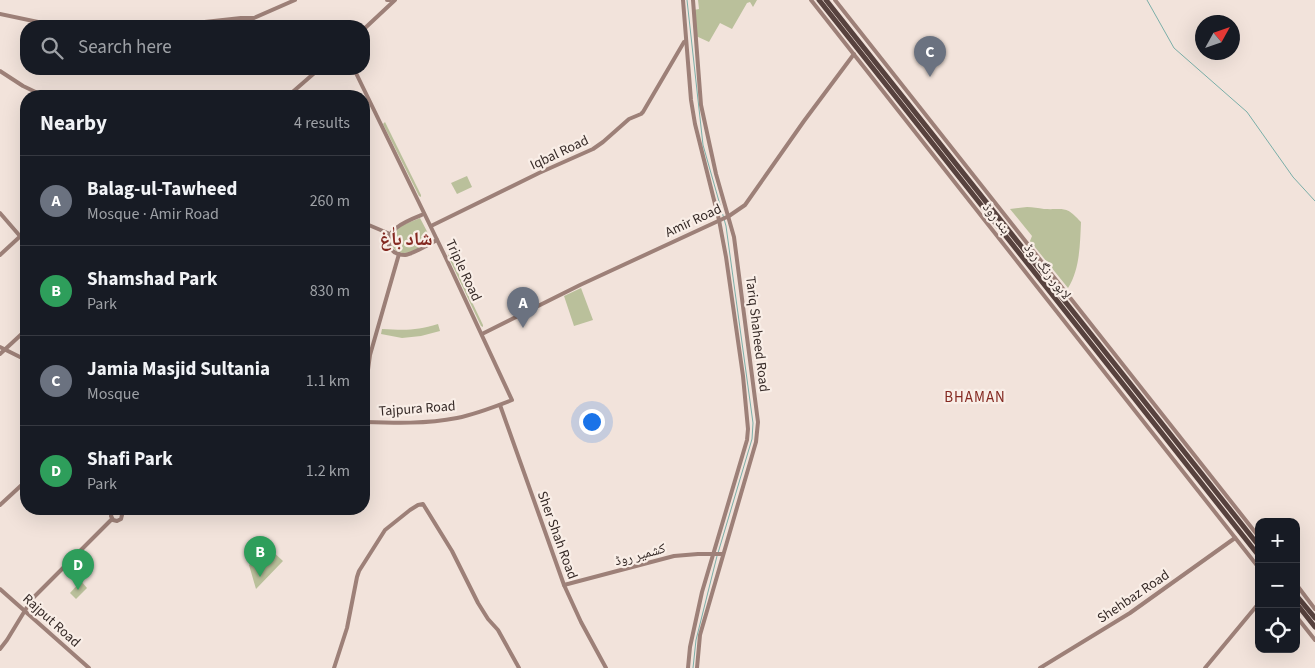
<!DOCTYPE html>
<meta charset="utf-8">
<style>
body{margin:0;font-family:"Source Sans 3","Noto Naskh Arabic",sans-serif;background:#242831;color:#f1f3f6}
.controls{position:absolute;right:15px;bottom:15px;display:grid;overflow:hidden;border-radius:10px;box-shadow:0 5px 20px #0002}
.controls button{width:45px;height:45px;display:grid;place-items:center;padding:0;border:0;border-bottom:1px solid #363941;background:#171b24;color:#f1f3f6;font:25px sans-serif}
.compass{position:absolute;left:1195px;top:15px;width:45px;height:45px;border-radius:50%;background:#171b24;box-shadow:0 5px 20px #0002;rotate:50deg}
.you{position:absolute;left:591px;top:421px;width:18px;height:18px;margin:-12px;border:4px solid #fff;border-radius:50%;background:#1a73e8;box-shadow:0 0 0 8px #1a73e833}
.badge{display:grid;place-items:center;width:32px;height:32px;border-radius:50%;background:#92adac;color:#fff;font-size:16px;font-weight:700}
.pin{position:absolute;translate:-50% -41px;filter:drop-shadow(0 1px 2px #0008)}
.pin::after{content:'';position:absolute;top:26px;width:18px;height:15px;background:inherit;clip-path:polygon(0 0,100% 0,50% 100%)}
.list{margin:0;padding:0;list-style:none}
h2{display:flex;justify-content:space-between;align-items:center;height:65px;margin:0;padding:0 20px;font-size:21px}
h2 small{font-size:16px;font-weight:400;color:#9ea1a6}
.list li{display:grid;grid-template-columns:32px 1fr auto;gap:15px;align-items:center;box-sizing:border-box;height:90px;padding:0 20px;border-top:1px solid #363941}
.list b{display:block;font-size:19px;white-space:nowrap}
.list p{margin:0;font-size:16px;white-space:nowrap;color:#9ea1a6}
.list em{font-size:16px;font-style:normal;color:#9ea1a6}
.icon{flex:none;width:28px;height:28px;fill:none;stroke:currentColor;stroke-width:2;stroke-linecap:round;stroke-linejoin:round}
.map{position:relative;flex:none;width:1315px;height:668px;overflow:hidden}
.search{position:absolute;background:#171b24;box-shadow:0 5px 20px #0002;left:20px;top:20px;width:350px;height:55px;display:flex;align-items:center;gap:12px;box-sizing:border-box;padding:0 18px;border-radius:20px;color:#9ea1a6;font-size:19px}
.panel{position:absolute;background:#171b24;box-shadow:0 5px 20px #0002;left:20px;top:90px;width:350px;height:425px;border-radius:20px}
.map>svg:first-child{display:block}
.green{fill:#bac09b}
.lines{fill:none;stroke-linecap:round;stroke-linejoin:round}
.stream{stroke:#7aaea8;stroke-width:1}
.secondary{stroke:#9d8078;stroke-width:4}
.highway{stroke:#57423e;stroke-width:5}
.labels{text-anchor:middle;stroke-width:4.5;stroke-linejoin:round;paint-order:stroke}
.street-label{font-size:14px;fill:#362a27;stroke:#f9eee7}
.neighbourhood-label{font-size:15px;letter-spacing:1px;fill:#842921;stroke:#f9eee7}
.district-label{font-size:19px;font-weight:bold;fill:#842921;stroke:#f9eee7}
</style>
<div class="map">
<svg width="1315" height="668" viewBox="0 0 1315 668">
<rect width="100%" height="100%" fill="#f2e3db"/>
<g class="green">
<path d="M698,0H757L753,7L750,2L747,3L732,29L720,23L709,42L696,36L694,10L699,9Z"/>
<path d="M385,122L421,195V197L419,196L383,124Z"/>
<path d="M467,176L472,187L457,194L451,183Z"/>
<path d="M1027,207C1033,207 1038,208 1044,209C1065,210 1065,205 1081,222C1080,244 1080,269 1068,288L1030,241L1032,236L1010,209Z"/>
<path d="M420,218L432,241C425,245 410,254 403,253C391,252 387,237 395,230C401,225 413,221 420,218Z"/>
<path d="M449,254L483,325V327L481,326L448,256Z"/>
<path d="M581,288L593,320L574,326L564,296Z"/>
<path d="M438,324L440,331L421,336L402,338L381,334L382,329C404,330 416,331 438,324Z"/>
<path d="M272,551L283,561L256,589L249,565L255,558L259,562Z"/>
<path d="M81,581L87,588L76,599L70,593Z"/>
</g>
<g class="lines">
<g class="stream">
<path d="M687,0L703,145L726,226L753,423L752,439L718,553"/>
<path d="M1147,0L1174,48L1247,112L1293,177L1315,201"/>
<path d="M693,668L696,640L717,556"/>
</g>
<g class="secondary">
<path d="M387,0H390"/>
<path d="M683,0L691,100L695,124L719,220L726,257L743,376L748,429L747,440L702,592L690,647L688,668"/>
<path d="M693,0L701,105L716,174L734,237L758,422L756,442L700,635L697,668"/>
<path d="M811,0L1259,568"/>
<path d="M835,0L1259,537"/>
<path d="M0,14L57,26H69"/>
<path d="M168,26L241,18H254L295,0"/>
<path d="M364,29L395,0"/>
<path d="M354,69L444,254L512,400C494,407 476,414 457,418C426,424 395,423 364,422"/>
<path d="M0,71L23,86L44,96"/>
<path d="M288,96L319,69"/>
<path d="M0,213L26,243"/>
<path d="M424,214C412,219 379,230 391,249C394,253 400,255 405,255C413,254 430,244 437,240"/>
<path d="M364,223L390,234"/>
<path d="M431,226L539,173L593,149L603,142L629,119L641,114L643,112L684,42L686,41"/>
<path d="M0,255L26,231"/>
<path d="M482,334L580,285L729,216L745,205L804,121L854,54"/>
<path d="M0,347L26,360"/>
<path d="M0,354L26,330"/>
<path d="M500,405L564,585L581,622L606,668"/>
<path d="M364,422V399L370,355L399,254"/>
<path d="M0,505L26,481"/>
<path d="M120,511L122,515L121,519L117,521L113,520L111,516L112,512L115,510L120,511L122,509"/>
<path d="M1296,584L1315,609"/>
<path d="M564,585L674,556L698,554H723"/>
<path d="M0,589L89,668"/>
<path d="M1296,616L1315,640"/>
<path d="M0,649L7,640L32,599L112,519"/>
<path d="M334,668L347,628L357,577L359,571L385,530L410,510L418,505L423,504L452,551L478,603L488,619L498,630L519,668"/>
<path d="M1040,668L1130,613L1235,538"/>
<path d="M1205,668L1259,603"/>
</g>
<g class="highway">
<path d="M819,0L1259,556"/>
<path d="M826,0L1259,546"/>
<path d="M1296,595L1315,618"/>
<path d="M1296,603L1315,627"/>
</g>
</g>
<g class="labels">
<g class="street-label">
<text transform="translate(559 152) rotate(-25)" y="5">Iqbal Road</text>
<text transform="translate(997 218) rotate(52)" y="5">بند روڈ</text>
<text transform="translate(693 220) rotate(-25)" y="5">Amir Road</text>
<text transform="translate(464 270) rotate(65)" y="5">Triple Road</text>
<text transform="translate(1048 271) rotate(52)" y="5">لاہور رنگ روڈ</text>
<text transform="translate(758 334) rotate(83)" y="5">Tariq Shaheed Road</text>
<text transform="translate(417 408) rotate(-4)" y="5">Tajpura Road</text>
<text transform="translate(558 535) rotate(70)" y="5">Sher Shah Road</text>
<text transform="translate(640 554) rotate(-15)" y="5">کشمیر روڈ</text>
<text transform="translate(1133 596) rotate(-34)" y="5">Shehbaz Road</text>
<text transform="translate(52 620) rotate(42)" y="5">Rajput Road</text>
</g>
<g class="neighbourhood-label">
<text x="975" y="402">BHAMAN</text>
</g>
<g class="district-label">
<text x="406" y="245">شاد باٰغ</text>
</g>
</g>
</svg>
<div class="controls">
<button>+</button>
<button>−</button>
<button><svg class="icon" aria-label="locate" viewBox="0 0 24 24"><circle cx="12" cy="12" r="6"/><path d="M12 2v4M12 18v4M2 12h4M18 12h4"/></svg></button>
</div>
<svg class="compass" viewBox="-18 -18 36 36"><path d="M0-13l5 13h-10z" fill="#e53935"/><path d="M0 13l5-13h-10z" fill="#9ea1a6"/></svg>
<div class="you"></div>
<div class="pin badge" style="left:523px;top:328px;background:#6b7280">A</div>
<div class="pin badge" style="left:260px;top:577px;background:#2e9e5b">B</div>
<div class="pin badge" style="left:930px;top:77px;background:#6b7280">C</div>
<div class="pin badge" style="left:78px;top:590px;background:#2e9e5b">D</div>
<div class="search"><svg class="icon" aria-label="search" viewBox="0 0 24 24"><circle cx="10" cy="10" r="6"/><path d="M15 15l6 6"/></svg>Search here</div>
<section class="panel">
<h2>Nearby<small>4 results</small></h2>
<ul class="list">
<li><span class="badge" style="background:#6b7280">A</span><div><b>Balag-ul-Tawheed</b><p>Mosque · Amir Road</p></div><em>260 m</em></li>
<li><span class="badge" style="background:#2e9e5b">B</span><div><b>Shamshad Park</b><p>Park</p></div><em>830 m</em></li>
<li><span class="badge" style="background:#6b7280">C</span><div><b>Jamia Masjid Sultania</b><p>Mosque</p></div><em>1.1 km</em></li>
<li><span class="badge" style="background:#2e9e5b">D</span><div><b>Shafi Park</b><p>Park</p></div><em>1.2 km</em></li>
</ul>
</section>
</div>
